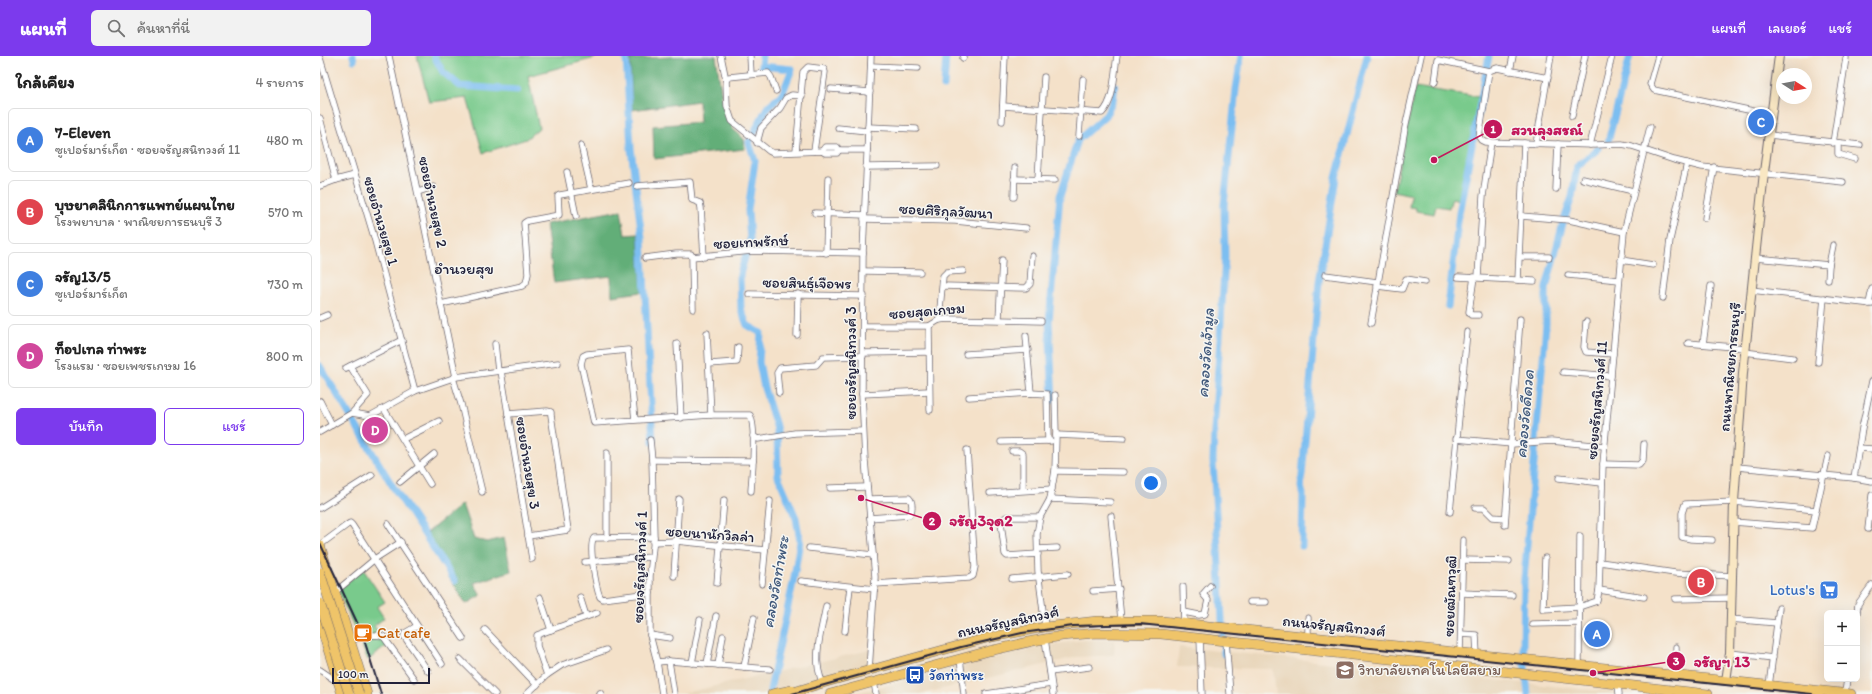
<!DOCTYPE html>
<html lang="th">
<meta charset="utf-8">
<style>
body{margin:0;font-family:Itim,"Playpen Sans Thai",sans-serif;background:#f2f2f2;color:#222}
.controls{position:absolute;right:12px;bottom:12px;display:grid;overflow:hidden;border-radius:6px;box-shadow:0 4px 16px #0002}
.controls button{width:36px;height:36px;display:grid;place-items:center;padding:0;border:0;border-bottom:1px solid #e0e0e0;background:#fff;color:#222;font:20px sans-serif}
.compass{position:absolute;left:1456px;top:12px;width:36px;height:36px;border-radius:50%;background:#fff;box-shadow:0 4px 16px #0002;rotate:101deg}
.scale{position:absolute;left:12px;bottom:10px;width:98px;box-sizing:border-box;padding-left:4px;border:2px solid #22223b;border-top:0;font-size:11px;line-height:14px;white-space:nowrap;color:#22223b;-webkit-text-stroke:3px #f6f6f2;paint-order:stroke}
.you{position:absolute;left:831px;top:427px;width:14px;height:14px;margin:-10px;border:3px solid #fff;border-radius:50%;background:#1a73e8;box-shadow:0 0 0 6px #1a73e833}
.badge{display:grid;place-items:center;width:26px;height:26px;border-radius:50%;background:#7c3aed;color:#fff;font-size:13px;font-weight:700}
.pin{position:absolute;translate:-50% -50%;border:2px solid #fff;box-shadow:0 1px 4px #0006}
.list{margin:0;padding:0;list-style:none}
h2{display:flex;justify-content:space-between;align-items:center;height:52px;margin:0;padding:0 16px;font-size:17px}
h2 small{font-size:13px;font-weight:400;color:#767676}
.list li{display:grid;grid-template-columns:26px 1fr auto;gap:12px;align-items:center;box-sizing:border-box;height:64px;margin:0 8px 8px;padding:0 8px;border:1px solid #e0e0e0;border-radius:6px}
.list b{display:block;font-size:15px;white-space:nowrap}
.list p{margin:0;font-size:13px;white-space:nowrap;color:#767676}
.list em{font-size:13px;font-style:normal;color:#767676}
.actions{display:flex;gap:8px;padding:12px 16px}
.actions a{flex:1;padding:9px 0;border:1px solid #7c3aed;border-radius:6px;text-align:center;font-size:14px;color:#7c3aed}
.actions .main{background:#7c3aed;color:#fff}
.icon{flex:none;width:22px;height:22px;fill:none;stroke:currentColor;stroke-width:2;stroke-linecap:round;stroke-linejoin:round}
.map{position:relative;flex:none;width:1552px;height:638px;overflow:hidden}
header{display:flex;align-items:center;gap:24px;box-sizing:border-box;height:56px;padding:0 20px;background:#7c3aed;color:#fff}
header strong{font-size:19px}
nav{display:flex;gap:22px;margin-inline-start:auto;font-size:14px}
.search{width:280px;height:36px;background:#f2f2f2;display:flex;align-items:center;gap:10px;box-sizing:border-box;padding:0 14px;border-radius:6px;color:#767676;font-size:15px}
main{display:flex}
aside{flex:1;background:#fff}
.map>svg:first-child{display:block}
.built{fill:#e8d4b7}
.green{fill:#79ca8c;stroke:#4e7664}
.forest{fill:#62ae78;stroke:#42685a}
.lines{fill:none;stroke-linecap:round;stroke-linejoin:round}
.canal{stroke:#7bbef1;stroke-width:7}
.street-casing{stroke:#6c656d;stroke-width:7}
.secondary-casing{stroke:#6c656d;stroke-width:10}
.primary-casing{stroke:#6c656d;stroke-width:10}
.street{stroke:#fff;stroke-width:5.5}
.secondary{stroke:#f9e7c3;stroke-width:8}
.primary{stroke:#efc469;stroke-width:9}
.rail{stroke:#22223b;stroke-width:2}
.primary-bridge-casing{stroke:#6c656d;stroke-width:10;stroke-linecap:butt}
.primary-bridge{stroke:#efc469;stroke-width:9}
.labels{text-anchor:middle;stroke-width:3;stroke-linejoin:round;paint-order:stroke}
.street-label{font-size:15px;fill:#22223b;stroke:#f6f6f2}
.shop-label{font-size:15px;fill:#366cbe;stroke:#f6f6f2;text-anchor:end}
.food-label{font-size:15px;fill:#c56008;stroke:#f6f6f2;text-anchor:start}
.education-label{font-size:15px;fill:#785e54;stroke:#f6f6f2;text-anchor:start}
.transit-label{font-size:15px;fill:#164399;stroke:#f6f6f2;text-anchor:start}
.neighbourhood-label{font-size:16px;fill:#22223b;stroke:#f6f6f2}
.water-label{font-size:16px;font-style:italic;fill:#41597b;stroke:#f6f6f2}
.leader{fill:none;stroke:#c2185b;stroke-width:1.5}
.callout-dot{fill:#c2185b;stroke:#f6f6f2;stroke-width:1.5}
.mark-label{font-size:12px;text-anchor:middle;font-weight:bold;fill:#fff}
.callout-label{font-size:16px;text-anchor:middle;font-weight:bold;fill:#c2185b;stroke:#f6f6f2;stroke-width:3;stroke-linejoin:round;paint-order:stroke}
</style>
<header>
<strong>แผนที่</strong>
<div class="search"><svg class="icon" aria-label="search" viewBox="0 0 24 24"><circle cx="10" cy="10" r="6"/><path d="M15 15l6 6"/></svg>ค้นหาที่นี่</div>
<nav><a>แผนที่</a><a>เลเยอร์</a><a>แชร์</a></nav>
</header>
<main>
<aside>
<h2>ใกล้เคียง<small>4 รายการ</small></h2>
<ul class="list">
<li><span class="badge" style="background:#3f7fe0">A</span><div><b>7-Eleven</b><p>ซูเปอร์มาร์เก็ต · ซอยจรัญสนิทวงศ์ 11</p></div><em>480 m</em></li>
<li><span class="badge" style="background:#e0444e">B</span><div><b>บุษยาคลินิกการแพทย์แผนไทย</b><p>โรงพยาบาล · พาณิชยการธนบุรี 3</p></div><em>570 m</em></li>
<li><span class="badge" style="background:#3f7fe0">C</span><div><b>จรัญ13/5</b><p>ซูเปอร์มาร์เก็ต</p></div><em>730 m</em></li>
<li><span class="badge" style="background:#d1479c">D</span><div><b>ท็อปเทล ท่าพระ</b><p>โรงแรม · ซอยเพชรเกษม 16</p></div><em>800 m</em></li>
</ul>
<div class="actions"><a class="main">บันทึก</a><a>แชร์</a></div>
</aside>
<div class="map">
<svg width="1552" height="638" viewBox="0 0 1552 638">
<rect width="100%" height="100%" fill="#f6f6f2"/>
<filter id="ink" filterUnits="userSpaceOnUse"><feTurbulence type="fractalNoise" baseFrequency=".025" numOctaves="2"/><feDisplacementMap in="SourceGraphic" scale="8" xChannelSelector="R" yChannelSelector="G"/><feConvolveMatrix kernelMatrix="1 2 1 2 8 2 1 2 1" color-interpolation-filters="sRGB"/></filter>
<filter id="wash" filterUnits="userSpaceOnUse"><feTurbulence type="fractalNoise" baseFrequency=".012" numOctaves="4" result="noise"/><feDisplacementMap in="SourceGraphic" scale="16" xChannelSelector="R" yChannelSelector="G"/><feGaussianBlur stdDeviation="0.9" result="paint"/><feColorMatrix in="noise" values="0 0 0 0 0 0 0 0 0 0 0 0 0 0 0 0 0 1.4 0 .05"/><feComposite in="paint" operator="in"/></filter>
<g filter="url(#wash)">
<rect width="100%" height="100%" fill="#f4e1c9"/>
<g class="built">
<path d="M761,584H795L794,599L756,601L601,638H533L714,592Z"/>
<path d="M859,591L1261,633L1313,638H956L953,613L857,611Z"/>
<path d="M554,593L556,609L447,638H361Z"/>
</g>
<g class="green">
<path d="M97,0H275V2L208,20L219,72L206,83L163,97L147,42L109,46Z"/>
<path d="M1095,31L1159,41L1140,144L1132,142L1129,152L1116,150L1114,158L1096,155V152L1089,151L1091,139L1074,135Z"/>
<path d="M43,513L65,546L57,551L64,562L54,570L68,589L48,604L18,534Z"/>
</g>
<g class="forest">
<path d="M370,0H396L403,50L413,73L424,83L425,93L334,103L333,70L380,66L379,45L312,54L310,3Z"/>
<path d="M301,154L305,179L318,178L322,236L292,240L291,220L234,227L226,168Z"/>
<path d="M142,448L154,483L167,486L184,482L191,515L154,527L161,539L146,548L103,480Z"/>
</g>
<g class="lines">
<g class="canal">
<path d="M33,0L34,4"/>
<path d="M114,0L123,16L140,30L197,34"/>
<path d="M306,0L311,92L322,182L333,386"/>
<path d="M442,0L441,10L472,13L462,39L448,50L429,86L435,105L428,154L430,185L420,218L421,253L427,269L441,277L439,306L444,332L457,373L458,420L476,462L480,485L473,527L450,634"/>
<path d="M624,30L626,0"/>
<path d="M1288,86L1310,0"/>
<path d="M1128,250L1139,157L1169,0"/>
<path d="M0,310L72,429L135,525"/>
<path d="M733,344L729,265L740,140L758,84L786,59L793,45L795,30"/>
<path d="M982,490L983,438L981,431L999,226L1016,122L1047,0"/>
<path d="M904,598L893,405L894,376L905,201L904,149L916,33L921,0"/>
<path d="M1208,638L1203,593L1204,523L1226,268V232L1243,167L1252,141L1257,110L1278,93"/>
</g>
</g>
</g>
<g filter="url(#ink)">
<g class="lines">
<g class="street-casing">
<g id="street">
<path d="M69,0L136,321"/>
<path d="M401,0L406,24L407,50L412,65L449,95L453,97L502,95L505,97H517L519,94"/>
<path d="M430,0L431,18"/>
<path d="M1338,0L1330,28L1334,34L1452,59"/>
<path d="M0,2L54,181L95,335"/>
<path d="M643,2L644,0"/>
<path d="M551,10L598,12"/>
<path d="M1190,15L1193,0"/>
<path d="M1228,22L1177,12L1169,15L1159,81L1161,84L1165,86L1274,89L1302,88L1312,90L1354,104L1382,111L1523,126"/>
<path d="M406,24L409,21L448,17L451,21L456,35"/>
<path d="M1115,26L1118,4L1169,15"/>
<path d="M511,33L550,36"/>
<path d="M683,50L782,57C795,44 794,17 797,0"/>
<path d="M1252,60L1265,0"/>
<path d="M0,62L16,124"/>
<path d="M682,65L685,0"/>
<path d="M548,71L596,73"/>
<path d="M518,72L547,75"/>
<path d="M1449,79L1540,89"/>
<path d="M759,80L763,23"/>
<path d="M437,87L441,72L460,52L466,42L472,39L482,40"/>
<path d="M1513,87L1526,2"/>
<path d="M1518,87V98L1535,103"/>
<path d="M1216,88L1231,0"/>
<path d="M261,89L271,133"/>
<path d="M1270,89L1292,0"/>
<path d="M476,95L483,16L488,11L504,13L505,16L494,95"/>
<path d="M502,95L505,91H517L519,94H547"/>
<path d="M546,111L617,110"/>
<path d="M247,116L256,160"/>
<path d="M694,123L735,124"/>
<path d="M718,123L724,21"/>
<path d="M1263,123L1313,135"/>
<path d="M0,130L16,124L35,119"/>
<path d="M317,130L370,126L372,144L380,147L381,152L384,201"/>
<path d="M1236,133L1238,88"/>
<path d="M98,136L113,131"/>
<path d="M694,141L695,112"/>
<path d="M495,157L544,159"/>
<path d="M1201,160L1249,164L1304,176"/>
<path d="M1385,162L1394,111"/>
<path d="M544,163L635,165L706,172"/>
<path d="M506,197L508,122"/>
<path d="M1200,201H1229"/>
<path d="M325,202L356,198H371L372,201"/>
<path d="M1435,202L1509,209L1508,224"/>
<path d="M1301,204L1333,209"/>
<path d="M1509,209L1513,189"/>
<path d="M544,215L600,216"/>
<path d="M1005,219L1057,226"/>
<path d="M1248,219L1299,224"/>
<path d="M1138,221L1214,225"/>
<path d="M1154,221L1149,256L1151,259H1159"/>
<path d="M1158,221L1163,140L1171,86"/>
<path d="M1198,224L1204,87"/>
<path d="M623,230L706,232L710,228L712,200"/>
<path d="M1057,230L1082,233L1086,223L1105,226"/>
<path d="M1431,234L1552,248"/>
<path d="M429,238L544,240"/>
<path d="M1343,242L1350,184L1367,107"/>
<path d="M121,248L202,230L206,227L208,218L204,167L207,165L239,159L238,140L240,139L309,127"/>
<path d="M1549,248L1552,233"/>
<path d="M373,253L372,201L432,195L543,197"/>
<path d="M0,262L7,259"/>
<path d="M679,263L682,204"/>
<path d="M619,264L623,220L627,216L643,215"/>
<path d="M1266,266L1264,291L1266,296L1293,298"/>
<path d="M1051,267L1085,72L1101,0"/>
<path d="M544,270H609L619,264L627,263L721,265"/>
<path d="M609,270L610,354"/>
<path d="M387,277L391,359"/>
<path d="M477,279L478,238"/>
<path d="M706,280L711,337"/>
<path d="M1368,287L1425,292"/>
<path d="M175,288L178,315"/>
<path d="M357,288L361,362"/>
<path d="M1383,288L1391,230"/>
<path d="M1424,296L1473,302"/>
<path d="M543,297L609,296"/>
<path d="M646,298L708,294"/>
<path d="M1498,306L1504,242"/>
<path d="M389,308L417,306L418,291"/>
<path d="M30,310L48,339L32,357"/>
<path d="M26,312L82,284"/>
<path d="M181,315L212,503"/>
<path d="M1243,316L1291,320"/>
<path d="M133,322L141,348L162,436"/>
<path d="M459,337L457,317L460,312L496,309L503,301L543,300"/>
<path d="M542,338L609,335"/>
<path d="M649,341L711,337L727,338L728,385"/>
<path d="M0,345L12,369"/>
<path d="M64,353L110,428"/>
<path d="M188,358L227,355L231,356V359L248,474L208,480"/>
<path d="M315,364L308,294L267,298L263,300L261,308L274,367L391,359H430C437,373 432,419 431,435"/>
<path d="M0,376L32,357L50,360L95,335L136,321L238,307"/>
<path d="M736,379L804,382"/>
<path d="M433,380L438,383L475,377L543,375"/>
<path d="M83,383L119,365"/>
<path d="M1136,383L1192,388L1231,385L1284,390"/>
<path d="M330,384L332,404L334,481L330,520V579L337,606L342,638"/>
<path d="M681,386L731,385"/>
<path d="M1539,392L1552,393"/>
<path d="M692,395H699L703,398V433"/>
<path d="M287,397V482"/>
<path d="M332,404L433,405"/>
<path d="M1283,408L1319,409L1323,404L1324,388"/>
<path d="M1417,411L1534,422L1552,425"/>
<path d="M735,415L803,416"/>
<path d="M1239,422L1282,427"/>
<path d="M1534,422L1542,372L1552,325"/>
<path d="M80,426L114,398"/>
<path d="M510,432L547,431"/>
<path d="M670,437L732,433"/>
<path d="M549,443L589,442C593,446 593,455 589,459L550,462"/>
<path d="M730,443L790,446"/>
<path d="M0,452L52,419"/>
<path d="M1155,452H1164L1173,461L1185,462"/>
<path d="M1130,456L1147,276"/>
<path d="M791,460L801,564"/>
<path d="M1413,466L1492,472L1508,400"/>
<path d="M68,468L143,582"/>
<path d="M1185,469L1200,263"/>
<path d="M1548,473L1552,439"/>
<path d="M1392,484L1371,483L1362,481V457L1365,448L1414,446L1496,454"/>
<path d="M333,486L356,485L445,494"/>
<path d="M0,489L27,469L30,467L32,469L122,608"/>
<path d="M489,492L553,499"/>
<path d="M718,493L737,492"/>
<path d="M718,498L687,500L685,498L681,467L682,464L686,461H720"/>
<path d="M1225,502L1223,553L1259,551L1277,545L1279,534L1283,408L1304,176L1330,71"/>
<path d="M1143,504L1189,505"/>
<path d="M265,506L331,501"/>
<path d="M1280,506L1355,517L1412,520"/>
<path d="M354,520L359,443"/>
<path d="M692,523L748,518"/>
<path d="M481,525L555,533"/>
<path d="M397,527L404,444"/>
<path d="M442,528L450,445"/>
<path d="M555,528L649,522L653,520L655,511L647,394"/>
<path d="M863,531L864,568"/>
<path d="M1279,534L1324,541"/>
<path d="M773,535L799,533"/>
<path d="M15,536L56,502L81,486"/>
<path d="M330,537L283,543L280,541C276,532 268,488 274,482L334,481"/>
<path d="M1142,537L1192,539"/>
<path d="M220,541L231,574"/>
<path d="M260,541L266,560"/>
<path d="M1355,543L1412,542"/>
<path d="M930,546H946"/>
<path d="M864,556L879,559L885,558L888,544L883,538L890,530"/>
<path d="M1537,557L1538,548L1552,529"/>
<path d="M988,562V581"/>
<path d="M1410,563L1457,567"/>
<path d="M1212,568L1259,567"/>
<path d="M97,570L85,577L84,580L108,615"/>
<path d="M725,571L718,515L717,478L720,461L730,443L735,415L736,379L735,339"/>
<path d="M165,574L217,629"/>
<path d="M525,575L530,531"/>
<path d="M1141,578L1156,579L1157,599"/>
<path d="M330,579L350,582"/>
<path d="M880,582L882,638"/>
<path d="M725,583L733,638"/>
<path d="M30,584L54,579L63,580L94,623"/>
<path d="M906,585L910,638"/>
<path d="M1356,591V619"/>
<path d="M1140,597L1143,484"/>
<path d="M1410,597L1453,602"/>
<path d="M640,602L644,638"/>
<path d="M140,603L175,638"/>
<path d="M349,605L354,638"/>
<path d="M337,606L349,605L450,613"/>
<path d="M372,607L380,564"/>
<path d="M387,608L396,560"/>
<path d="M398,609L403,580"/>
<path d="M1259,610L1260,480"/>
<path d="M424,611L434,562"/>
<path d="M0,614L19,627"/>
<path d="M549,614L555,521L545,404L542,338L543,197L551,0"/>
<path d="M730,616L769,611"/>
<path d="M227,619L217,590V579L277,557"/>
<path d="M554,625L556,638"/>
<path d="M503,627C491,605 502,573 506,550"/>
<path d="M1298,628L1299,638"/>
<path d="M1449,630L1459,552"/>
<path d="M280,637L281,638"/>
<path d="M1525,637L1527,623"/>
<path d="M207,638L227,619L242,609L286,594"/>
<path d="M666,638L731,628"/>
</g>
</g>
<g class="secondary-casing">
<path id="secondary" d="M1406,625L1410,597L1414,446L1423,317L1444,116L1459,0"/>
</g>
<g class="primary-casing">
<g id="primary">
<path d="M0,489L47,638"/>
<path d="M0,568L22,638"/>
<path d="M452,638L472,634"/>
<path d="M467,638L503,627L667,582L725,571L777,565H842L1531,638"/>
<path d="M510,638L669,595L713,585L742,580L777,577L841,578L1388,638"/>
</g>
</g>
<use href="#street" class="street"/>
<use href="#secondary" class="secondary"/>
<use href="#primary" class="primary"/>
<g class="rail">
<path d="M0,487L42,577L61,638"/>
<path d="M472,638L641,591L702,577L753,570L820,568L1492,638"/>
</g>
<g class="primary-bridge-casing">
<g id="primary-bridge">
<path d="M0,516L39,638"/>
<path d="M0,547L29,638"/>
</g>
</g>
<use href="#primary-bridge" class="primary-bridge"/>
</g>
</g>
<defs>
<g id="supermarket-square" transform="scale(1)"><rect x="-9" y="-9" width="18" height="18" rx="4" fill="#3f7fe0" stroke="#f6f6f2"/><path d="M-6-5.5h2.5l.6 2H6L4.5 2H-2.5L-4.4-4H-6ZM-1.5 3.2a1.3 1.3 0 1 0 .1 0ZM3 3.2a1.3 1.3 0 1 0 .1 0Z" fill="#fff"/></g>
<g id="cafe-square" transform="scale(1)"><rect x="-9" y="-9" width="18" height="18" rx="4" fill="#e8710a" stroke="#f6f6f2"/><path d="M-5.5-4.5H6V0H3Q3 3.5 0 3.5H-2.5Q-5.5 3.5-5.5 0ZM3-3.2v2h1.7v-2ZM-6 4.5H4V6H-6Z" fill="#fff"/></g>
<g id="university-square" transform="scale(1)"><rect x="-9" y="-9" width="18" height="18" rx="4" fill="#8d6e63" stroke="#f6f6f2"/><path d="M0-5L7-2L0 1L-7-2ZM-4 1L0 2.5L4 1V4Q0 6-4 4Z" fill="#fff"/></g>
<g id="bus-square" transform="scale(1)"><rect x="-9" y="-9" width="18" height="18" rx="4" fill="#1a4fb4" stroke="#f6f6f2"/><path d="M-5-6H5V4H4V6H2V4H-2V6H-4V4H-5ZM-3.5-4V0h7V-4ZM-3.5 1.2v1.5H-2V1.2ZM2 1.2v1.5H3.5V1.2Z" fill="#fff"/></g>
</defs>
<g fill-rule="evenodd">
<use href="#supermarket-square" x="1509" y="534"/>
<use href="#cafe-square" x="43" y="577"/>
<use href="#university-square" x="1025" y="614"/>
<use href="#bus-square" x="595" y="619"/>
</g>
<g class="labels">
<g class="street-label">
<text transform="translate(113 146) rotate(78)" y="5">ซอยอำนวยสุข 2</text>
<text transform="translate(626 155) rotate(3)" y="5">ซอยศิริกุลวัฒนา</text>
<text transform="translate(61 165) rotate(74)" y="5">ซอยอำนวยสุข 1</text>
<text transform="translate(431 186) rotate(-3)" y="5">ซอยเทพรักษ์</text>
<text transform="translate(487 227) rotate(1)" y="5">ซอยสินธุ์เจือพร</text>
<text transform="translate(607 255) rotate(-5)" y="5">ซอยสุดเกษม</text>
<text transform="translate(531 307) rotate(-90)" y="5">ซอยจรัญสนิทวงศ์ 3</text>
<text transform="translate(1410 311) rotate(-85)" y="5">ถนนพาณิชยการธนบุรี</text>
<text transform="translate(1277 344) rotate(-85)" y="5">ซอยจรัญสนิทวงศ์ 11</text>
<text transform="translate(208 407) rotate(81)" y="5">ซอยอำนวยสุข 3</text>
<text transform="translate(390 478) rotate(4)" y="5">ซอยนานักวิลล่า</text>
<text transform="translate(320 511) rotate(-88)" y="5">ซอยจรัญสนิทวงศ์ 1</text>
<text transform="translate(1130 540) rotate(-88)" y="5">ซอยฒัณฑวุฒิ</text>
<text transform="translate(688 566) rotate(-12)" y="5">ถนนจรัญสนิทวงศ์</text>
<text transform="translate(1014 570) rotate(6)" y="5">ถนนจรัญสนิทวงศ์</text>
</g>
<g class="shop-label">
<text x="1495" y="539">Lotus's</text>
</g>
<g class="food-label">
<text x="57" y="582">Cat cafe</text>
</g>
<g class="education-label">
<text x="1039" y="619">วิทยาลัยเทคโนโลยีสยาม</text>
</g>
<g class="transit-label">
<text x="609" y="624">วัดท่าพระ</text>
</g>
<g class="neighbourhood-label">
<text x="144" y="218">อำนวยสุข</text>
</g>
<g class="water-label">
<text transform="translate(885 297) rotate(-86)" y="6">คลองวัดเจ้ามูล</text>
<text transform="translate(1204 358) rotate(-85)" y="6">คลองวัดดีดวด</text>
<text transform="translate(455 526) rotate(-80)" y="6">คลองวัดท่าพระ</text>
</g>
</g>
<path class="leader" d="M1114 104L1173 73M541 442L612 465M1273 617L1356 605"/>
<g class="callout-dot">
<circle cx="1114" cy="104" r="4"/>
<circle cx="541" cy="442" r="4"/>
<circle cx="1273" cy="617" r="4"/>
<circle cx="1173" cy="73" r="10"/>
<circle cx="612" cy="465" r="10"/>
<circle cx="1356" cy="605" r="10"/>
</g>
<g class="mark-label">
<text x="1173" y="77">1</text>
<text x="612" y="469">2</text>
<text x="1356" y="609">3</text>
</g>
<g class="callout-label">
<text x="1227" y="79">สวนลุงสรณ์</text>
<text x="661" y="470">จรัญ3จุด2</text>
<text x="1402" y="611">จรัญฯ 13</text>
</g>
</svg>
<div class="controls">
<button>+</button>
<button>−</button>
</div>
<svg class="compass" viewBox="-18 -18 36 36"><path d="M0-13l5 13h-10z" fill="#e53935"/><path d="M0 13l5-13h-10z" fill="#767676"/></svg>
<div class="scale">100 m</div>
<div class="you"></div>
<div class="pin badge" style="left:1277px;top:578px;background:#3f7fe0">A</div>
<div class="pin badge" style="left:1381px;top:526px;background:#e0444e">B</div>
<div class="pin badge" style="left:1441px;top:66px;background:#3f7fe0">C</div>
<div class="pin badge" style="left:55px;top:374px;background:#d1479c">D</div>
</div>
</main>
